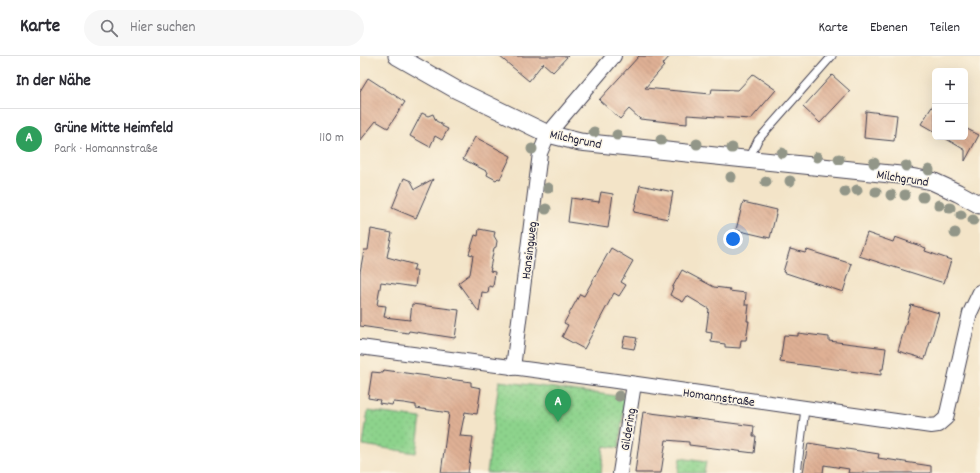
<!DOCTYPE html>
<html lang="de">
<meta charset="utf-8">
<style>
body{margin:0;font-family:Dekko,sans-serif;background:#f7f7f7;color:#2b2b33}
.controls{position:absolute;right:12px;top:12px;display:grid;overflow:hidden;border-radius:6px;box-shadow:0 4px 16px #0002}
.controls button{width:36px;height:36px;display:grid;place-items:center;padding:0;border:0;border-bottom:1px solid #e1e1e2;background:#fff;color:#2b2b33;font:20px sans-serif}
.you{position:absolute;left:373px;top:183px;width:14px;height:14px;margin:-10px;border:3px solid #fff;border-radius:50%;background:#1a73e8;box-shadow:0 0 0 6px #1a73e833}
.badge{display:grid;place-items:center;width:26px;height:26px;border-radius:50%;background:#111827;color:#fff;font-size:13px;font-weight:700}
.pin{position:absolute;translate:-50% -33px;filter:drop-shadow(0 1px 2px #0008)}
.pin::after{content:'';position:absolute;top:21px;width:14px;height:12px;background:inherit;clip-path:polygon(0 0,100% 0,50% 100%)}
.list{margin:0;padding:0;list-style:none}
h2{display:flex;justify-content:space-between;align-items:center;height:52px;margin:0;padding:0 16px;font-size:17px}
h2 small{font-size:13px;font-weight:400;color:#7c7c81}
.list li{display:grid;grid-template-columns:26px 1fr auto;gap:12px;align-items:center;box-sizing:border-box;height:60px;padding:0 16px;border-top:1px solid #e1e1e2}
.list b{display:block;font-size:15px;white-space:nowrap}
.list p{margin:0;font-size:13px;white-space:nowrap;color:#7c7c81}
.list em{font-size:13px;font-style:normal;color:#7c7c81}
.icon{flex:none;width:22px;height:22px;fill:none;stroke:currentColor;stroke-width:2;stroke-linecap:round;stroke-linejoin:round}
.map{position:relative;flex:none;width:620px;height:417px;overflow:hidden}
header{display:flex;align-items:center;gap:24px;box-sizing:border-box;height:56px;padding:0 20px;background:#fff;border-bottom:1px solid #e1e1e2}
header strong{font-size:19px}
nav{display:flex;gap:22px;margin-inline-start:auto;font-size:14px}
.search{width:280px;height:36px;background:#f7f7f7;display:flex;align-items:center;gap:10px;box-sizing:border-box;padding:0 14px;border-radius:22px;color:#7c7c81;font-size:15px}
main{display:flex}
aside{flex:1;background:#fff}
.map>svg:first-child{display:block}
.green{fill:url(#green-dots);stroke:#587a64}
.building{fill:url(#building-back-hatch)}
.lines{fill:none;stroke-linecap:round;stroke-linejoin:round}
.service-casing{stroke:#413f50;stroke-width:9}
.minor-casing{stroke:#413f50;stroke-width:16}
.tertiary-casing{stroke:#413f50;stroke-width:19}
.service{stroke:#fff;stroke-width:7}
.minor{stroke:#fff;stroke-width:14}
.tertiary{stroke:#fff;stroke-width:17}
.tree{fill:#929688}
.labels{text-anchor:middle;stroke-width:3;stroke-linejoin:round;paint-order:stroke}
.street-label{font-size:13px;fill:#22223b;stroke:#fcf5e5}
</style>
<header>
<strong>Karte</strong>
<div class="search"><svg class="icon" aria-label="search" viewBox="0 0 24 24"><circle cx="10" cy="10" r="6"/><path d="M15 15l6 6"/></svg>Hier suchen</div>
<nav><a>Karte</a><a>Ebenen</a><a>Teilen</a></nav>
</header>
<main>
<aside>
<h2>In der Nähe<small></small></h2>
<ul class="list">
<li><span class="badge" style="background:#2e9e5b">A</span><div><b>Grüne Mitte Heimfeld</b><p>Park · Homannstraße</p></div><em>110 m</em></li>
</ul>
</aside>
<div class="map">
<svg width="620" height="417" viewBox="0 0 620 417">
<defs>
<pattern id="green-dots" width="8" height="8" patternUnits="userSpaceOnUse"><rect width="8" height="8" fill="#8dd38c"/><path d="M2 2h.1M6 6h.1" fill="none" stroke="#79b57a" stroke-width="1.8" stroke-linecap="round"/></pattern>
<pattern id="building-back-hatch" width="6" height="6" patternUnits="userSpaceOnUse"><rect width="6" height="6" fill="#dfb094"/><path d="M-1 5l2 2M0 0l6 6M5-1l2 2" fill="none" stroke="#bf9780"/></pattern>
</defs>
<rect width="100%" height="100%" fill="#fcf5e5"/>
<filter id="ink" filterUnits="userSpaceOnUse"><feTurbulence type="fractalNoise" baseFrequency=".025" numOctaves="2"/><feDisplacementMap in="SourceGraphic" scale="8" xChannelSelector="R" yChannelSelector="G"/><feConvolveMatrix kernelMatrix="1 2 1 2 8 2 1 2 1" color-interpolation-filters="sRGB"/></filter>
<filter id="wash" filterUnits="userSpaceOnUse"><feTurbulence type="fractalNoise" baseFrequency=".012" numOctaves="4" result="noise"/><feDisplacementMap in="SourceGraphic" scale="16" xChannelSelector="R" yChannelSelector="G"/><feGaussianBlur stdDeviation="0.9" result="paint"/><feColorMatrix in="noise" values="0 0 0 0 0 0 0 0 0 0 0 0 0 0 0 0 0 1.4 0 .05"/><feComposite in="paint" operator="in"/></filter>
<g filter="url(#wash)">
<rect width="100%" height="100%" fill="#f3e4c8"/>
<g class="green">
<path d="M139,325L265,341L259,392L244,390L241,417H127Z"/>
<path d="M8,355L61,362L56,397L3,389Z"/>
<path d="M320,402L346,406L344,417H318Z"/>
</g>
<g id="blocks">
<g class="building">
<path d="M139,0H208L193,16L183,7L169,25Z"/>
<path d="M279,0H310L302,9L304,10L285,32L351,38L352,33L378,34L393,18L416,34L391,63L327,59V68L280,63L269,53L260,63L239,44Z"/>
<path d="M472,19L490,35L460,67L443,51Z"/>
<path d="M8,22L45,46L28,72L16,65L0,85V35Z"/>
<path d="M575,46V76L561,68Z"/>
<path d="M506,55L537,59L534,85L504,82Z"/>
<path d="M62,57L68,60L73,58L76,65L82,68V70L88,73L82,84L75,80L70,91L50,80Z"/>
<path d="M605,72L619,79L605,105V94L583,81H605Z"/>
<path d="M115,81L151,100L140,123L138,122L136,124L127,119L128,116L103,103Z"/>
<path d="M44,122L51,125L55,133L73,123L56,162L32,152Z"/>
<path d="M280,129L313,136L308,163L274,156Z"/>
<path d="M241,136L253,138L248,172L208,166L211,142L239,146Z"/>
<path d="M383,146L417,154L410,182L376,174Z"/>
<path d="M11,173L32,177L27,201L55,209L53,215H57L55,231L21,226L17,249L26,250L24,261L50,264L52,248L99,254L95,282L49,275L48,277L0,270V216L4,194H8Z"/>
<path d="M119,173L135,176L134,180L137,185L136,191L134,192L130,212H131L130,215L135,216L133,231L129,230L128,237L122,236L119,256L98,227L110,218L113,199L109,198L115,179L118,180Z"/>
<path d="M507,177L533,186L535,181L566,192L565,195L591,204L584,227L499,200Z"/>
<path d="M251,192L273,205L261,226L266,229L259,240L254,237L224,293L202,281L208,269L204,267L220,238L224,240Z"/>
<path d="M430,193L445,197L447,194L492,208L483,236L423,216Z"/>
<path d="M322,214L354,231L370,233L369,235L386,237L385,249H389L387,265H389L386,284H381L380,292L365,291V288L351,286L352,277L346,276L349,253L327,240L323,246L310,239L313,232H312Z"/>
<path d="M551,249L579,257L565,303L538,295Z"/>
<path d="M438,277L469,281V285L526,292L523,313H521V319L420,306L424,279L438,280Z"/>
<path d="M265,280L277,282L274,293L262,291Z"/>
<path d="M24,314L111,326V330L121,332L117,358L105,356L100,380L113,381L108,417H81L89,357L56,352V349L44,347L33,346L32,349L19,347L20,344L8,342L12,316L23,317Z"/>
<path d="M283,356L394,370L393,380H396L394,397L329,389V386L306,384L301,417H275Z"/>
<path d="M448,387L519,398L518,402L571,410V417H488L489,413L464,409L463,417H443Z"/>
</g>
</g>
</g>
<g filter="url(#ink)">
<use href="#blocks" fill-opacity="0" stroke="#413f50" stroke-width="1"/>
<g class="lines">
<g class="service-casing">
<g id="service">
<path d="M389,103L398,84L472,0"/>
<path d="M437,417L445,353"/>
</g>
</g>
<g class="minor-casing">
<g id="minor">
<path d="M0,291L249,324L571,370L578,369L586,362L610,257L620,236"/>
<path d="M153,312L180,97L188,78L254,0"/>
<path d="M260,417L274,328"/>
</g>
</g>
<g class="tertiary-casing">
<path id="tertiary" d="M37,0L95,33L188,78L220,86L540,119L572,125L598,137L620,149"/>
</g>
<use href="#service" class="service"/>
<use href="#minor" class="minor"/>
<use href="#tertiary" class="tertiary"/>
</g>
<g class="tree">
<circle cx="234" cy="76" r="5.5"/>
<circle cx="257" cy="79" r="5.5"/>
<circle cx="301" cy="84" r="5.5"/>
<circle cx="337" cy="88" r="5.5"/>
<circle cx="372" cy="92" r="5.5"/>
<circle cx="172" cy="93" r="5.5"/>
<circle cx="422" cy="97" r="5.5"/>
<circle cx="457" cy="101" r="5.5"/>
<circle cx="479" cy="103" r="5.5"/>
<circle cx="514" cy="107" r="5.5"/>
<circle cx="546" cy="110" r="5.5"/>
<circle cx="569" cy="114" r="5.5"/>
<circle cx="371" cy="121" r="5.5"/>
<circle cx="430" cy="125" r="5.5"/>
<circle cx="406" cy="126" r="5.5"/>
<circle cx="188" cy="132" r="5.5"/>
<circle cx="497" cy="134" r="5.5"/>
<circle cx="485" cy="136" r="5.5"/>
<circle cx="516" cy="136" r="5.5"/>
<circle cx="531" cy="139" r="5.5"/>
<circle cx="545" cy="139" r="5.5"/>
<circle cx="563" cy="141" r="5.5"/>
<circle cx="579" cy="149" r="5.5"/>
<circle cx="590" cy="152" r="5.5"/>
<circle cx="186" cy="153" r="5.5"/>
<circle cx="601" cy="159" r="5.5"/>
<circle cx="613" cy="164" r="5.5"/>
<circle cx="595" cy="177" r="5.5"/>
<circle cx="259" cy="340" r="5.5"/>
</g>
</g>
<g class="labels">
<g class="street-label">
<text transform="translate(216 82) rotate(12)" y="5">Milchgrund</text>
<text transform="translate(543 121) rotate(9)" y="5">Milchgrund</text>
<text transform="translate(168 194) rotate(-83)" y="5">Hansingweg</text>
<text transform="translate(359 340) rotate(8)" y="5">Homannstraße</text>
<text transform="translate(267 373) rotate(-81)" y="5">Gildering</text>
</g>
</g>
</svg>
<div class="controls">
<button>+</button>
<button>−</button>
</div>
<div class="you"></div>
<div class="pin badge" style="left:198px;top:366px;background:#2e9e5b">A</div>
</div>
</main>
